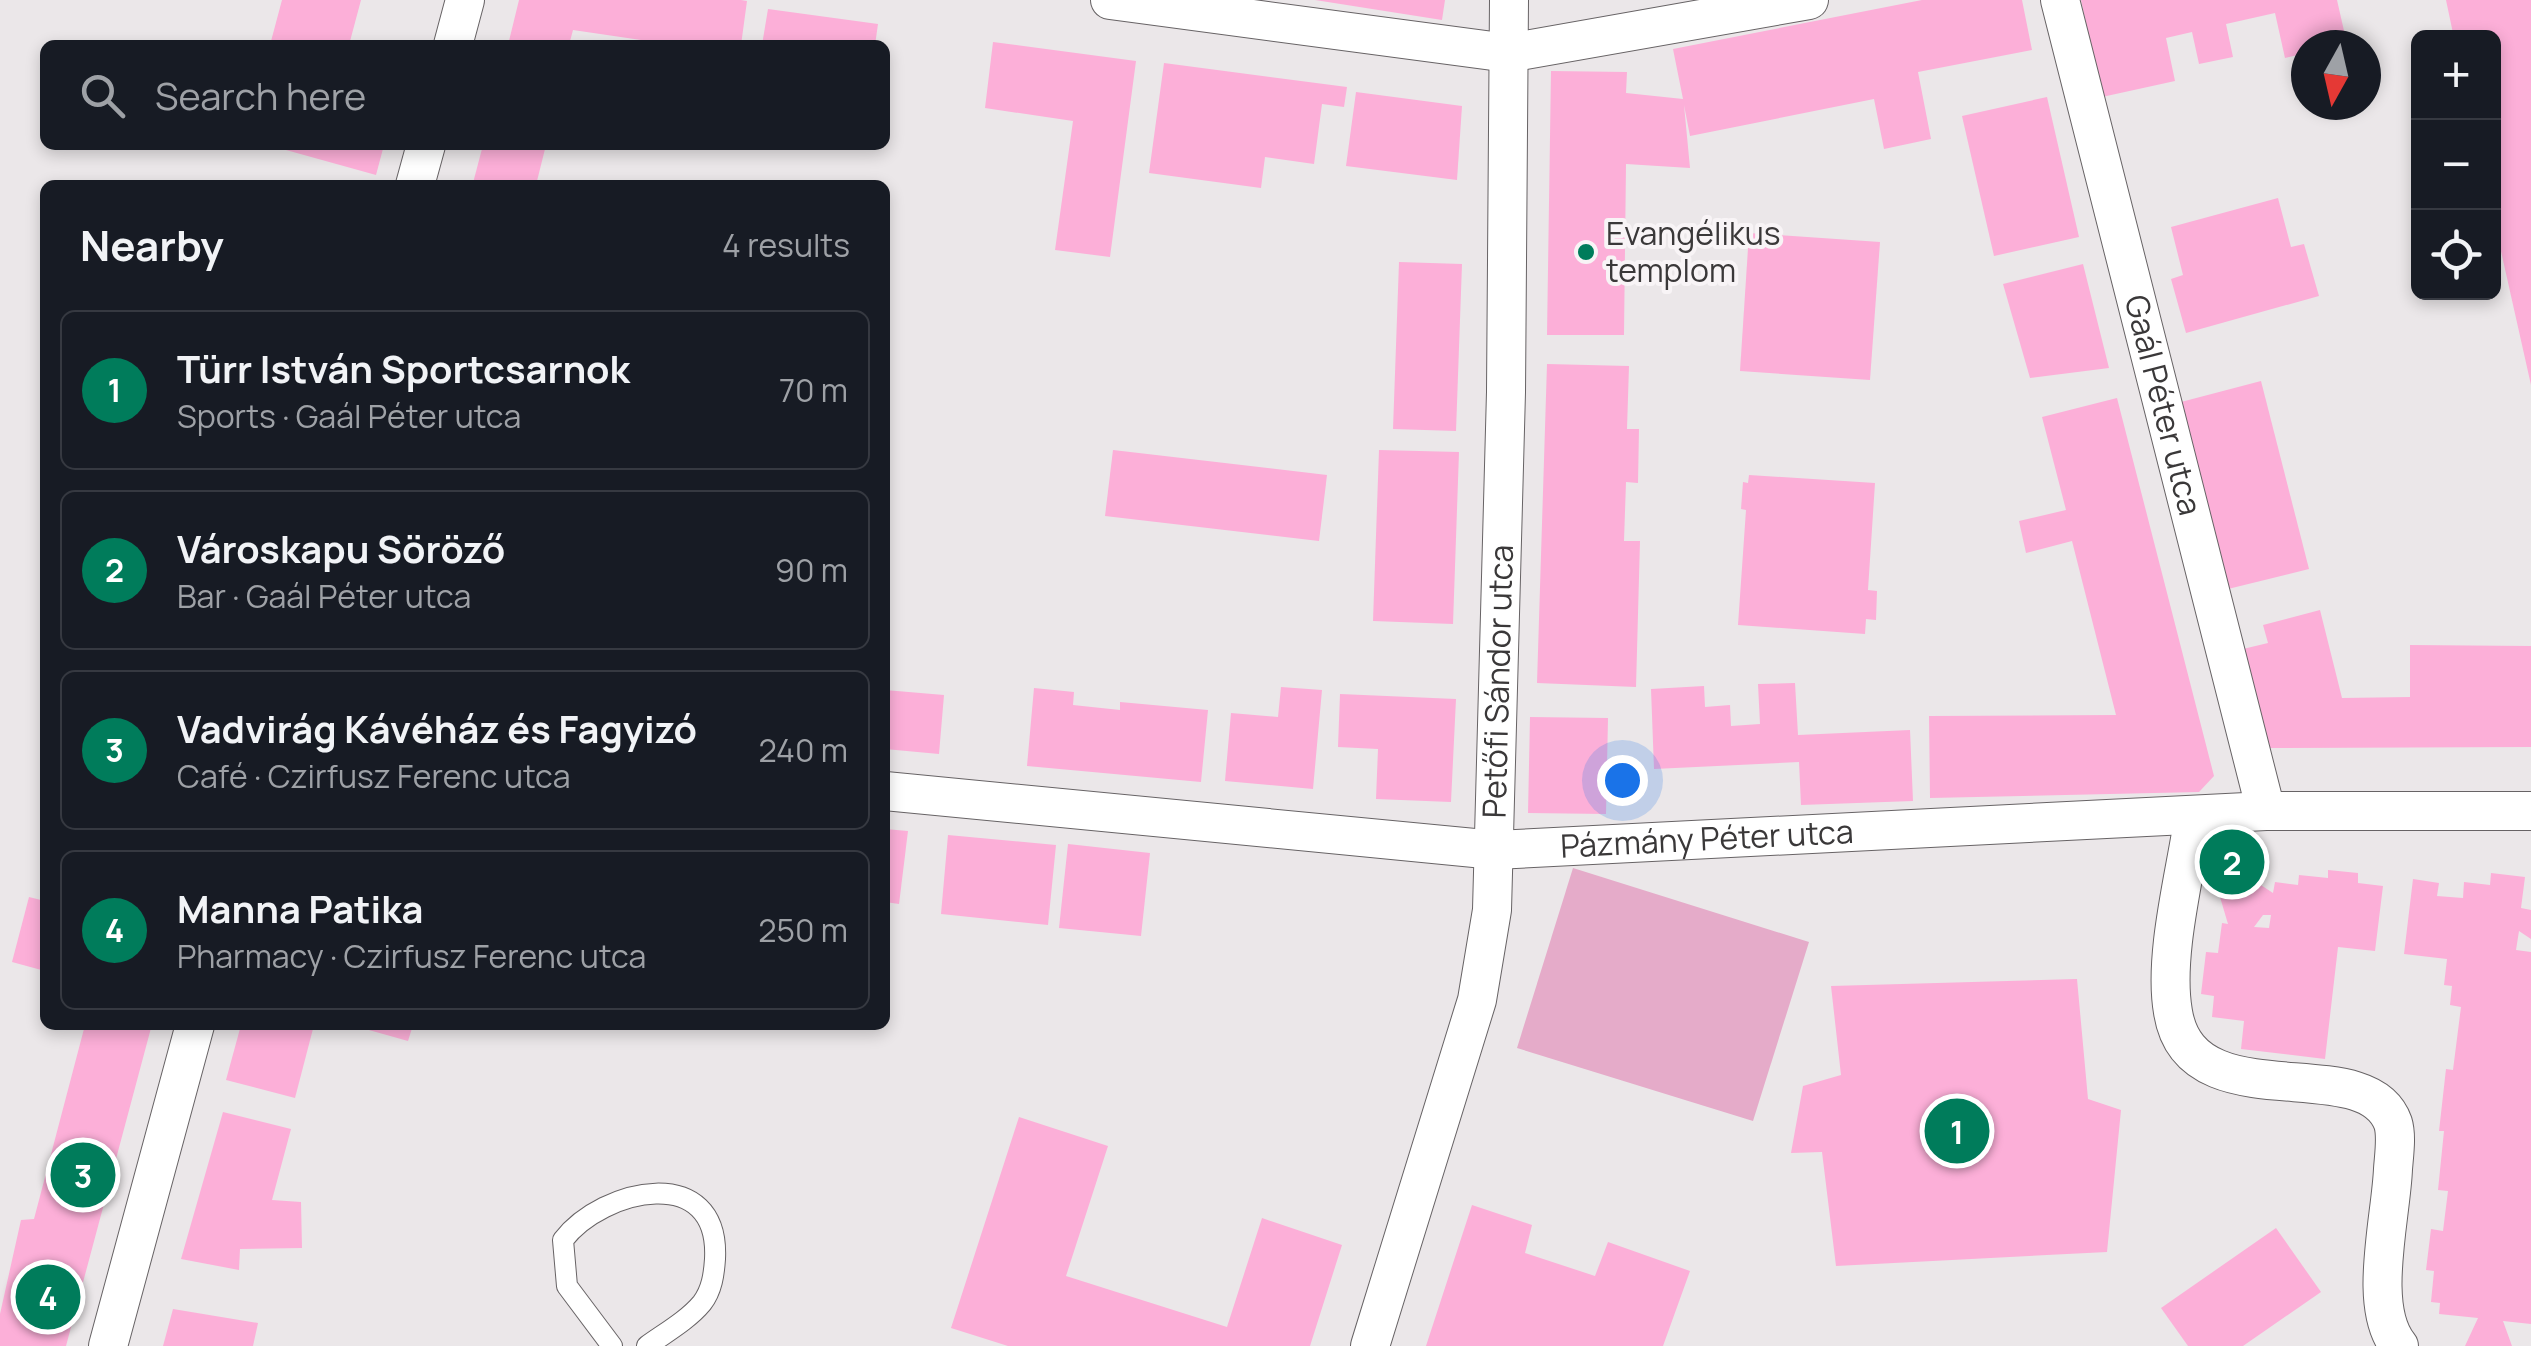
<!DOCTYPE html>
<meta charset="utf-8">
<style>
body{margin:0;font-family:Manrope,sans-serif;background:#20242c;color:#f1f3f6}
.controls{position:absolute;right:30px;top:30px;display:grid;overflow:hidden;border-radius:15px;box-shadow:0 5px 15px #0003}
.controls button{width:90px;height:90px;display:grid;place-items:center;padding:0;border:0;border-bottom:2px solid #363941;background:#171b24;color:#f1f3f6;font:50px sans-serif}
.compass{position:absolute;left:2291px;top:30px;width:90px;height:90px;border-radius:50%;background:#171b24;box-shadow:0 5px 15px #0003;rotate:188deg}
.you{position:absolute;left:1622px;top:780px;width:35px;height:35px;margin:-25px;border:8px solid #fff;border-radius:50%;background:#1a73e8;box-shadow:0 0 0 15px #1a73e833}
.badge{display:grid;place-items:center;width:65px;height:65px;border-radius:50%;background:#007c5b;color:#fff;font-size:32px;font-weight:700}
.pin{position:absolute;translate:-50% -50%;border:5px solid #fff;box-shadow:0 2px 10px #0006}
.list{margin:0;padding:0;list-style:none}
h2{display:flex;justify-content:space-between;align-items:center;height:130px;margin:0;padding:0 40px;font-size:42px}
h2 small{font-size:32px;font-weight:400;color:#9ea1a6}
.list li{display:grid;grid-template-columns:65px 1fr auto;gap:30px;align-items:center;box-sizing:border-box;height:160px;margin:0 20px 20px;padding:0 20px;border:2px solid #363941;border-radius:15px}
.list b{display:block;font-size:38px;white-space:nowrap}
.list p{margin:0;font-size:32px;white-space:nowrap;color:#9ea1a6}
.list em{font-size:32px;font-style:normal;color:#9ea1a6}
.icon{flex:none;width:55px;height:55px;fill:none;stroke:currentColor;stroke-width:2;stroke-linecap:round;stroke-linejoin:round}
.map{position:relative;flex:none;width:2531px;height:1346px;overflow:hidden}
.search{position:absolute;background:#171b24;box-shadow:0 5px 15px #0003;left:40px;top:40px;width:850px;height:110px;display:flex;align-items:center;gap:25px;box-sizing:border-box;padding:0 35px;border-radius:15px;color:#9ea1a6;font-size:38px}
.panel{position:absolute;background:#171b24;box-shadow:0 5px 15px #0003;left:40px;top:180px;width:850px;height:850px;border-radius:15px}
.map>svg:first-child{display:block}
.green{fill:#e5abc9}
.building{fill:#fcafd8;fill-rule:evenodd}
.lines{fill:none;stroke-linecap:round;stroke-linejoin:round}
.lane-casing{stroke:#676365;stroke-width:22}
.street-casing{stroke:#676365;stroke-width:40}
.lane{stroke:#fff;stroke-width:20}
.street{stroke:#fff;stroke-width:38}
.poi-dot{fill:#007c5b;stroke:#f8f4f6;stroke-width:4}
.labels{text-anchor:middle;stroke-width:8;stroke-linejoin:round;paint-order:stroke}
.poi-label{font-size:32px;fill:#3a3839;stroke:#f8f4f6;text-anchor:start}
.street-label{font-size:32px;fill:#3a3839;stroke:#f8f4f6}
</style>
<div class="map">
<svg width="2531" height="1346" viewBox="0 0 2531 1346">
<rect width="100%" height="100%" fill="#ebe7e9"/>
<path class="green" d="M1573,868L1809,942L1753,1121L1517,1048Z"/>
<g class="building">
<path d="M282,0H361L349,45H270Z"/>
<path d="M519,0H741L747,1L741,45H640L641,40L573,30L569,45H508Z"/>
<path d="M1315,0H1445L1442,20Z"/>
<path d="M1922,0H2022L2032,50L1918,72L1931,139L1884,149L1874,99L1690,136L1684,105L1690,168L1626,164L1624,335H1547L1551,71L1627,72L1626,93L1683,99L1673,49Z"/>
<path d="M2081,0H2337L2347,44L2306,45V53L2285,58L2275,13L2226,24L2233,57L2199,64L2192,32L2166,38L2175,81L2102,97Z"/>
<path d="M2446,0H2531V385L2494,220V38H2454Z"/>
<path d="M768,9L878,24L875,45H762Z"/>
<path d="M993,42L1136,61L1110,257L1055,250L1073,121L985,108Z"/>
<path d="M1164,63L1347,87L1344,107L1322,104L1314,164L1265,157L1261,188L1149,173Z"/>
<path d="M1356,92L1462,106L1457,180L1346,166Z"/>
<path d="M2047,97L2079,237L1994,256L1962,116Z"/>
<path d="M268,145H384L376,175Z"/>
<path d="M483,145H546L536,185L473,183Z"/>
<path d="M2278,198L2291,247L2304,244L2319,296L2186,333L2171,279L2183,275L2171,227Z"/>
<path d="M1749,233L1880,242L1870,380L1740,371Z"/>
<path d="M1399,262L1462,264L1456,431L1393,429Z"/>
<path d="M2083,264L2109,368L2030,378L2003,284Z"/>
<path d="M1547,364L1629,366L1627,429H1639L1638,483L1626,482L1624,541H1640L1636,687L1537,683Z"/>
<path d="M2261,381L2309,569L2228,589L2181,402Z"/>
<path d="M2117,398L2214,776L2199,792L1930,798L1929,716L2116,715L2072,541L2026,553L2019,521L2066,510L2042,417Z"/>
<path d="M1113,450L1327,475L1319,541L1105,516Z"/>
<path d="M1379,450L1459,452L1453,624L1373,621Z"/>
<path d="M1749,475L1875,483L1868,590L1877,591L1876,620L1866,619L1865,634L1738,625L1746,510L1741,509L1743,482L1748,483Z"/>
<path d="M2320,610L2342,698L2410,697V645L2531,646V747L2268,748L2243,649L2268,643L2263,625Z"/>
<path d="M1795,683L1798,735L1910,730L1913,801L1801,805L1799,762L1654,769L1651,689L1704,686L1705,707L1730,705L1731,726L1760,724L1758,684Z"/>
<path d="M1281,687L1322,690L1313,789L1225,781L1231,713L1278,717Z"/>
<path d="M1034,688L1074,692L1073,705L1120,710V702L1208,710L1201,782L1027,766Z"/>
<path d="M885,690L944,695L939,754L885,749Z"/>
<path d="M1340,694L1456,699L1451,802L1376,799L1378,749L1338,747Z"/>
<path d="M1530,717L1608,718L1606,814L1528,813Z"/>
<path d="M885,829L908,831L899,904L885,902Z"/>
<path d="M948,835L1056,845L1048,925L941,914Z"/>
<path d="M1068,844L1150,853L1141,936L1059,928Z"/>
<path d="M2328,870L2358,873V883L2383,886L2375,951L2338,947L2325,1059L2241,1049L2244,1021L2212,1017L2214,996L2201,994L2206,952L2218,953L2222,923L2228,924L2220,897L2225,885L2247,876L2273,893L2275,882L2298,885L2299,875L2328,878ZM2263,915H2271L2269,928L2254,927Z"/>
<path d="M2491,873L2525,877L2521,908L2531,910V939L2519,931L2516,950L2531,952V1324L2503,1321L2512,1346H2465L2478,1318L2439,1314L2440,1303L2431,1302L2434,1271L2426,1270L2431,1229L2443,1231L2448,1191L2438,1190L2444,1131H2439L2446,1069L2453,1070L2461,1007L2450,1005L2452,986L2444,985L2447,959L2404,954L2413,879L2439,883L2437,896L2463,898L2464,882L2490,885Z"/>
<path d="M29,897L45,901V971L12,962Z"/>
<path d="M2077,979L2088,1099L2121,1110L2107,1252L1836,1266L1822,1152L1791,1153L1803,1086L1841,1075L1831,986Z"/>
<path d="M85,1025L151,1028L66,1346H0V1314L21,1220L34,1219Z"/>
<path d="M241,1025H314L295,1098L226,1080Z"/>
<path d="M351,1025H413L408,1041Z"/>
<path d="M223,1112L291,1129L272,1200L301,1202L302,1248L240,1249L239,1270L181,1259Z"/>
<path d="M1019,1117L1108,1146L1066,1276L1227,1327L1262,1218L1342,1245L1310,1346H1008L951,1328Z"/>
<path d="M1472,1205L1532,1225L1525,1253L1595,1276L1608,1242L1690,1271L1663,1346H1426Z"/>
<path d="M2276,1228L2321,1292L2243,1346H2188L2161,1308Z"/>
<path d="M173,1309L258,1323L253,1346H163Z"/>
</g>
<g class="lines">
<g class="lane-casing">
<path id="lane" d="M612,1346L567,1286L563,1240C603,1188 720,1162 715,1259C714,1274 712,1290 702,1303C688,1320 665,1333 647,1346"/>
</g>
<g class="street-casing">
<g id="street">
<path d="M1110,0L1508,53L1809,0"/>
<path id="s1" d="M2060,0L2266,811"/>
<path d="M453,45L465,0"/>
<path d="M415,185L426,145"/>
<path id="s2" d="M885,791L1495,850L2266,811H2531"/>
<path d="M2194,815C2186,872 2163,955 2173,1012C2191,1124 2366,1047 2393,1123C2397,1136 2394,1155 2393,1169C2391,1219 2367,1307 2399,1346"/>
<path d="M108,1346L195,1025"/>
<path id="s3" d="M1370,1346L1477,1000L1492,910L1506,392L1509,0"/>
</g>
</g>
<use href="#lane" class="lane"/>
<use href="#street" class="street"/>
</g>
<circle class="poi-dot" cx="1586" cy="252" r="10"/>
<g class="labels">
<g class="poi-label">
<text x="1606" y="245">Evangélikus<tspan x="1606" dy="37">templom</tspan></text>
</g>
<g class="street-label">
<text dy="11" stroke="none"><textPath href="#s1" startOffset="418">Gaál Péter utca</textPath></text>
<text dy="11" stroke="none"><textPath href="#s3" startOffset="682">Petőfi Sándor utca</textPath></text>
<text dy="11" stroke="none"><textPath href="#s2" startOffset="825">Pázmány Péter utca</textPath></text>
</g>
</g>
</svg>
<div class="controls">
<button>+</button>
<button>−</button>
<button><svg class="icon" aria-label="locate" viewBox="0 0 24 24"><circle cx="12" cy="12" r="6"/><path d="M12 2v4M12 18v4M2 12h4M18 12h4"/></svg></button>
</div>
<svg class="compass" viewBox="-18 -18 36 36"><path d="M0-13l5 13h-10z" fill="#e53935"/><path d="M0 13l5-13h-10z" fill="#9ea1a6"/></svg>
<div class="you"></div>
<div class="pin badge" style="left:1957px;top:1131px">1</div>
<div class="pin badge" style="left:2232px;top:862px">2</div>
<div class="pin badge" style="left:83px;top:1175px">3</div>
<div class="pin badge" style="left:48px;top:1297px">4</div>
<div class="search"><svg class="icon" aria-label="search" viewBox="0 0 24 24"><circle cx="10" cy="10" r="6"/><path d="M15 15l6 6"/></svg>Search here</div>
<section class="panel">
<h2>Nearby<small>4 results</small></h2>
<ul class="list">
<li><span class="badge">1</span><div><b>Türr István Sportcsarnok</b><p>Sports · Gaál Péter utca</p></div><em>70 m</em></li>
<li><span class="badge">2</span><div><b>Városkapu Söröző</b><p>Bar · Gaál Péter utca</p></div><em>90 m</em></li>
<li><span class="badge">3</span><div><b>Vadvirág Kávéház és Fagyizó</b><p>Café · Czirfusz Ferenc utca</p></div><em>240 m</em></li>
<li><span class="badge">4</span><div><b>Manna Patika</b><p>Pharmacy · Czirfusz Ferenc utca</p></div><em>250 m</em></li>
</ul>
</section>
</div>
